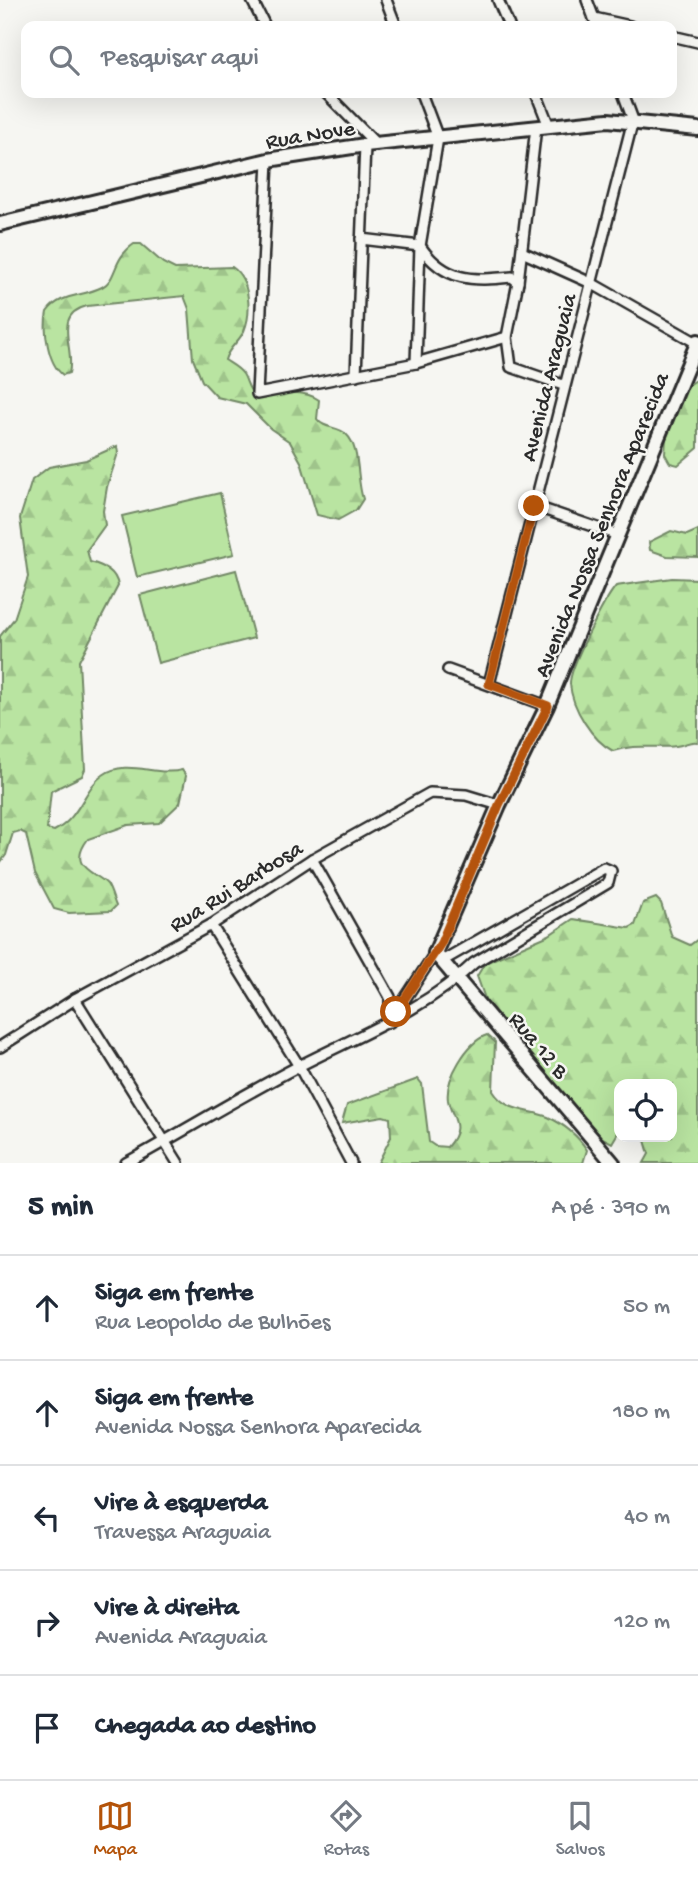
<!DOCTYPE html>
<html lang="pt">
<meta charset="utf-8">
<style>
body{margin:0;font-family:"Gochi Hand",sans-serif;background:#f6f6f7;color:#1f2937}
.controls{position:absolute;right:21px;bottom:21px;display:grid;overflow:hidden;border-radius:14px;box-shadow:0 7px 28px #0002}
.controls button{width:63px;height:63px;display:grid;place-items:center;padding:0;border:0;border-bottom:2px solid #e0e1e3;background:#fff;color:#1f2937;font:35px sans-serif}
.stop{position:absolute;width:21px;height:21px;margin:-16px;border:5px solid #b45309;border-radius:50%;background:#fff}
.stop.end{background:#b45309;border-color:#fff;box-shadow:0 2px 7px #0008}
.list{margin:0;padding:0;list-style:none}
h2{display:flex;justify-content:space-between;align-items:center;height:91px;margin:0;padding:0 28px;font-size:30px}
h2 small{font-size:23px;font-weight:400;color:#747a83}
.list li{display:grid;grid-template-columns:46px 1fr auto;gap:21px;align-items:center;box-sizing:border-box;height:105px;padding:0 28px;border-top:2px solid #e0e1e3}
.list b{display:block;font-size:26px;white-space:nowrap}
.list p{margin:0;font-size:23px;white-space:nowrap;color:#747a83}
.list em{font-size:23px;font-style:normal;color:#747a83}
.icon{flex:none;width:38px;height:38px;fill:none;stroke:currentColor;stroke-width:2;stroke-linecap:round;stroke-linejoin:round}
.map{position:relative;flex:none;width:698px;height:1163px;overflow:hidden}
.search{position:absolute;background:#fff;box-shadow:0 7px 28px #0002;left:21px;right:21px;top:21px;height:77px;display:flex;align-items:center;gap:18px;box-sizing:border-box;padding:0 24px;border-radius:14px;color:#747a83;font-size:26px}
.sheet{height:616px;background:#fff}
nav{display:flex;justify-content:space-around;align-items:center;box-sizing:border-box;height:98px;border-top:2px solid #e0e1e3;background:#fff;font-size:19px;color:#747a83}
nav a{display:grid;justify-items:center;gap:4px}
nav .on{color:#b45309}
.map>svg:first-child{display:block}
.forest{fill:url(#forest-firs);stroke:#728866;stroke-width:2}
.garden{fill:#b9e4a1;stroke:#728866;stroke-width:2}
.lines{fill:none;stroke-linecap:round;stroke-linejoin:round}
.street-casing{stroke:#2b2b2b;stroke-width:14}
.secondary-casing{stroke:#2b2b2b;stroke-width:18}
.street{stroke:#f6f6f2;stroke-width:9}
.secondary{stroke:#f6f6f2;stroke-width:12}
.route{stroke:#b45309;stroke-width:9}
.labels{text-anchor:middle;stroke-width:5;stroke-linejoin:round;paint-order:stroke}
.street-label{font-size:23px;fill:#2b2b2b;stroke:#f6f6f2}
</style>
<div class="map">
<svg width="698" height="1163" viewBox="0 0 698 1163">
<defs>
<pattern id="forest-firs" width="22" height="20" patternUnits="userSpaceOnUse" patternTransform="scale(1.75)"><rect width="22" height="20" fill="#b9e4a1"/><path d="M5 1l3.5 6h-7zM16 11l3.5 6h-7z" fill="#9fc48b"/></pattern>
</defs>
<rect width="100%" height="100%" fill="#f6f6f2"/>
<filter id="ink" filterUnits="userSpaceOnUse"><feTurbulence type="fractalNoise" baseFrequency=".0143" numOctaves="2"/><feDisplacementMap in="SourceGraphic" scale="14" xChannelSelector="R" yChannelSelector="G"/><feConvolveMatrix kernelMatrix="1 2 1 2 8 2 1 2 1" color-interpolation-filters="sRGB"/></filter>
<g filter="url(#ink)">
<g class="forest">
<path d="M134,244H141L163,263L175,269L232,267C250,279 252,312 244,331C239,342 228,348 225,360C231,364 239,368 243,374C247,380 248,390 254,394C259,397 300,386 319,400L317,419C324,429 338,426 346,434C361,448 356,479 363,499L356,510L338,520L317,515L301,462L290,442L271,429L246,404L217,397L202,381L193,359L189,309L184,296L87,306C51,315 76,349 69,373L63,375C48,364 43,330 47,312C60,293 83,297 102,287C117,280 112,259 134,244Z"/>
<path d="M698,379V448L678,465L670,463L665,454L666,437L684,388Z"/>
<path d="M117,446L118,453L107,487L103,511L105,525L87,550L90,562C104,566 116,571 118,586L79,661L85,769L82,776L51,791L47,829L54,831C81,817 84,788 103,775C126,758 157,777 182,770L186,776L180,803L159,823L128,825L88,839C66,868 96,872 107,884C111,890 113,899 116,906L111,911L69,913L54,909L35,873L26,834L20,831L13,833L6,855L0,863V636L14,619L28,577L20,518L32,480L49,467L86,460Z"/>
<path d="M698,530V557L667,556L650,550L649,542L671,531L687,535Z"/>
<path d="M672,578L698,579V742C690,740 685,745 676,746C652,749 637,743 613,751C592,740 572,708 570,684C569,668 605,599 616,586Z"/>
<path d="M656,898L661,903L672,937L690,945L698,939V1163H644L649,1154L644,1137H672V1084H619V1131L612,1143L591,1132L489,1010L477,976L485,963L549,935L573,919L629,928L635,925L643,903Z"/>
<path d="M487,1035L495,1042L493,1091C506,1112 527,1109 548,1117C563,1124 578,1136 587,1150L583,1163H378L391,1137L390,1118L383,1116L342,1123L347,1105L418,1079L422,1084L429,1142L435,1146L447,1147C466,1125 451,1118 448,1100C445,1079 467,1042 487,1035Z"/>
</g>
<g class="garden">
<path d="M220,493L234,554L137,577L122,516Z"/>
<path d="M236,570L254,638L158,663L140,595Z"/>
</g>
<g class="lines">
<g class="street-casing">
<g id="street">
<path d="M252,0L265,26"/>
<path d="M386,0L396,26"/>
<path d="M498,0L509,26"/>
<path d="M587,0L597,26"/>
<path d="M594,18L630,26"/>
<path d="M672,36L698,42"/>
<path d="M326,93L376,144"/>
<path d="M536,93L549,126"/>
<path d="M536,127L518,282L507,337L511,367L563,385"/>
<path d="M268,160L257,394L416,363L507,337"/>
<path d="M361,239L420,246C445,282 472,281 512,277L518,282"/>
<path d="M522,252L591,283L697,343"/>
<path d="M416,363L420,246L438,138L421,93"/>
<path d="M356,375L365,145"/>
<path d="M534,506L618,535"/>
<path d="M448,670L547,706"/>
<path d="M489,684L633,120L623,93"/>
<path d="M312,859L390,997V1022"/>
<path d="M211,925L299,1066L351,1163"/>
<path d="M75,999L178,1163"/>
<path d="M391,1020L435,953"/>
<path d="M0,1047L75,999L211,925L312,859L430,793L466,795L499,805"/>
<path d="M126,1163C184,1131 241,1096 299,1066C359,1035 425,1010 474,963L608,883L611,871L604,868L442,961"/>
</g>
</g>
<g class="secondary-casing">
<g id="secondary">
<path d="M0,224L268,160L365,145L608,120L698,129"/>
<path d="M613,1163L435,953L499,805L547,706L698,341"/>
</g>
</g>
<use href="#street" class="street"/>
<use href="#secondary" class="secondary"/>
</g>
</g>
<g class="lines" filter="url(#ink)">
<path class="route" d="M396,1012L441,943L499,805L548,706L489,684L534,506"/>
</g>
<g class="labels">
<g class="street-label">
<text transform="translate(310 133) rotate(-9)" y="8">Rua Nove</text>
<text transform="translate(547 377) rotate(-76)" y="8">Avenida Araguaia</text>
<text transform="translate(600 524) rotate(-68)" y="8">Avenida Nossa Senhora Aparecida</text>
<text transform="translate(235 885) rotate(-32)" y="8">Rua Rui Barbosa</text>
<text transform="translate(540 1044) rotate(50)" y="8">Rua 12 B</text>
</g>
</g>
</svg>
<div class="controls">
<button><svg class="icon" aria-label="locate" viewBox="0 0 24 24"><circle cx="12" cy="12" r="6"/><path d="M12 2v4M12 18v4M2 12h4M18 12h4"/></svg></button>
</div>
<div class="stop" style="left:396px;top:1012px"></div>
<div class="stop end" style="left:534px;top:506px"></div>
<div class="search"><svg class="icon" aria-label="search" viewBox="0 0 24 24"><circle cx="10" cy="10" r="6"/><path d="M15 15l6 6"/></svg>Pesquisar aqui</div>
</div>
<section class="sheet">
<h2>5 min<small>A pé · 390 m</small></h2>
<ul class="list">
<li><svg class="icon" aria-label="ahead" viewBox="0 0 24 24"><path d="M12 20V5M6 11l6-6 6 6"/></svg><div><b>Siga em frente</b><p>Rua Leopoldo de Bulhões</p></div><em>50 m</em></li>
<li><svg class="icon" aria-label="ahead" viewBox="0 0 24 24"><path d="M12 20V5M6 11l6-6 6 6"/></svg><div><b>Siga em frente</b><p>Avenida Nossa Senhora Aparecida</p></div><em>180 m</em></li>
<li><svg class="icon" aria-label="left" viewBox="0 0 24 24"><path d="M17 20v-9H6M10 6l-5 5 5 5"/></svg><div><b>Vire à esquerda</b><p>Travessa Araguaia</p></div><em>40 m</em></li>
<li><svg class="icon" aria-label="right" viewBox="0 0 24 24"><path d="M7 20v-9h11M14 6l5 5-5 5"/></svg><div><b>Vire à direita</b><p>Avenida Araguaia</p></div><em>120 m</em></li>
<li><svg class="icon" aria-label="arrive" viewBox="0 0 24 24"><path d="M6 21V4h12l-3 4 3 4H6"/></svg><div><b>Chegada ao destino</b></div></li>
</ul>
</section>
<nav>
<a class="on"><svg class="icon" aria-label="map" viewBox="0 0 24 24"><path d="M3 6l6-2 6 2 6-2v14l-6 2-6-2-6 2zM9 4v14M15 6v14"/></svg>Mapa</a>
<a><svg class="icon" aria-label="directions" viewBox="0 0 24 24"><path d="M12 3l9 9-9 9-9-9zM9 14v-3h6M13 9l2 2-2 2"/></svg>Rotas</a>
<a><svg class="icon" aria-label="saved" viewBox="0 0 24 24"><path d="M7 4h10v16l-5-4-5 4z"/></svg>Salvos</a>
</nav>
